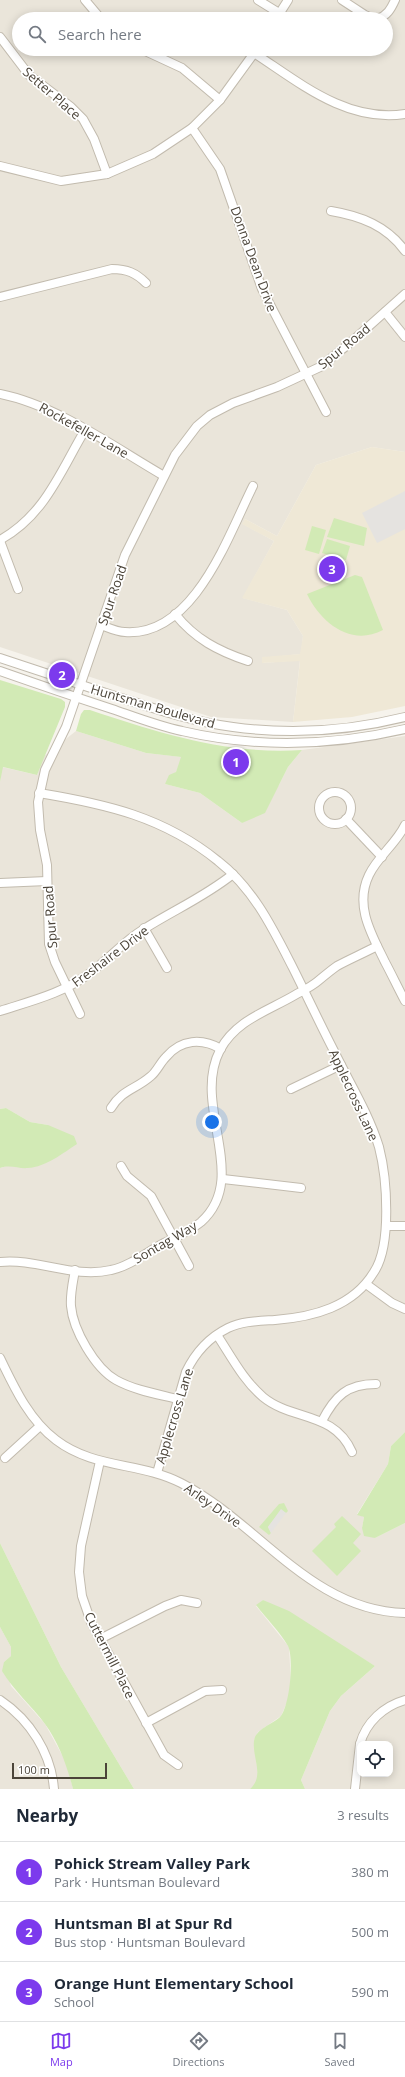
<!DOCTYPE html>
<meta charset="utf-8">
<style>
body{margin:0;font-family:"Open Sans",sans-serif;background:#f2f2f3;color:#1f2937}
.controls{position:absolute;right:12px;bottom:12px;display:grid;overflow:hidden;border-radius:8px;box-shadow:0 2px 10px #0003}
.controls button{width:36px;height:36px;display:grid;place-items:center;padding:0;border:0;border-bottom:1px solid #e0e1e3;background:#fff;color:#1f2937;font:20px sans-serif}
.scale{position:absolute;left:12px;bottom:10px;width:95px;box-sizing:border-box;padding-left:4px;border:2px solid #4b4439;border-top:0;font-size:11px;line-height:14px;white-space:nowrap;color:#4b4439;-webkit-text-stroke:3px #fff;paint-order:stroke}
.you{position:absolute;left:212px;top:1122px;width:14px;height:14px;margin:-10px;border:3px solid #fff;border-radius:50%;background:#1a73e8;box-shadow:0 0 0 6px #1a73e833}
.badge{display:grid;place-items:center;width:26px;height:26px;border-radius:50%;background:#7c3aed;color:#fff;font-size:13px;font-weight:700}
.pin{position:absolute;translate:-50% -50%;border:2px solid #fff;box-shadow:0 1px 4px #0006}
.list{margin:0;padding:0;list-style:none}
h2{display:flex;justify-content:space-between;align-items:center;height:52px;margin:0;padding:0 16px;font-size:17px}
h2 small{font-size:13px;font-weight:400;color:#747a83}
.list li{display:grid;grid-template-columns:26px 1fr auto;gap:12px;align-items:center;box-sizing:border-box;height:60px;padding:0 16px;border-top:1px solid #e0e1e3}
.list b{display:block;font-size:15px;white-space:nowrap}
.list p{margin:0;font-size:13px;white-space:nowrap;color:#747a83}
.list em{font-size:13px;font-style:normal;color:#747a83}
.icon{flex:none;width:22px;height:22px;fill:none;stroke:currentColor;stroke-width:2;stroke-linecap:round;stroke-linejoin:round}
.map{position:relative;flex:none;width:405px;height:1789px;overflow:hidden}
.search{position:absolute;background:#fff;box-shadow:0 2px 10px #0003;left:12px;right:12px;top:12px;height:44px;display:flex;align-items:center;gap:10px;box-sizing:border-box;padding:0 14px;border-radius:22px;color:#747a83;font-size:15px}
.sheet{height:232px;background:#fff}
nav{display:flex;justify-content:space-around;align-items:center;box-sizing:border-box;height:56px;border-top:1px solid #e0e1e3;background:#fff;font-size:11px;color:#747a83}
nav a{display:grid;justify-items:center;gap:2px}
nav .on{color:#7c3aed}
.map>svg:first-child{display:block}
.residential{fill:#eae5da;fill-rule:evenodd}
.education{fill:#efe8d6}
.green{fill:#d2eab5}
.parking{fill:#e5e3e0}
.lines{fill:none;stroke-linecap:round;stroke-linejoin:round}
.minor-casing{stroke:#c2bbae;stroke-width:10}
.minor{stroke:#fff;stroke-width:8}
.labels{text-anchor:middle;stroke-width:3.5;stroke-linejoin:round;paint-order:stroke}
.street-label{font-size:13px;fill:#4b4439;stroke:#fff}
</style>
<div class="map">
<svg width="405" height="1789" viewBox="0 0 405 1789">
<rect width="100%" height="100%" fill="#f6f3ec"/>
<g class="residential">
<path d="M0,0H405V452L372,447L316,465L277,536L245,519L243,524L274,541L243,598L287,610L303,636L301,654L262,658L263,663L300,660L293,722L211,717L0,647ZM19,19H386V49H19Z"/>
<path d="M76,731L146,753L182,757L176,772L165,784L200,793L242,823L279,785L288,767L302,750L405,736V1432L391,1446L388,1464L357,1514L364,1517L362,1528L375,1538L405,1523V1789H305L301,1780L330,1711L341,1696L375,1666L263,1600L256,1606L289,1647L291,1683L288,1700L281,1716L258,1732L254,1740L258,1775L256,1784L250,1789H134L61,1667L0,1543V1168L10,1165L28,1168L45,1163L48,1125L30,1122L6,1108L0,1109V782L2,767L37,775L43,757ZM360,1744H390V1774H360Z"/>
<path d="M0,1627L11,1647V1656L4,1662L11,1686L45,1724L67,1764L73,1789H0Z"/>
</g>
<path class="education" d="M372,447L405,452V706L352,717L293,722L300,661L262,663V657L300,654L303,636L287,610L242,598L274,541L242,524L245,519L277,536L316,465Z"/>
<g class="green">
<path d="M334,518L367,528L364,546L327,537Z"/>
<path d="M312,526L326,530L319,554L305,550Z"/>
<path d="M327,539L350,546L346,560L322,553Z"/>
<path d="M355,575L362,577L383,630C351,647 321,623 307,594Z"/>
<path d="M0,680L61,699L65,702V707L37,775L3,767L0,782Z"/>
<path d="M84,710H90C159,733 228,755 302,750L288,767L265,813L242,823L200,793L165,784L169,775L176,772L181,757L146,753L76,731L81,714Z"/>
<path d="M6,1108L30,1122L48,1125L74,1136L77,1144C63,1153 46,1167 28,1168C18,1169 11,1164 0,1168V1109Z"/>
<path d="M405,1432V1523L375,1538L364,1536L362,1528L364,1517L357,1515L388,1464L391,1446Z"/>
<path d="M284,1503L288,1511L286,1513L281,1510L268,1527L271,1533L269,1535L259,1527L279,1504Z"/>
<path d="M342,1516L361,1534L353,1543L361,1551L337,1576L312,1551L336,1527L334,1524Z"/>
<path d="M0,1543L61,1667L134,1789H73C67,1766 59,1743 45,1724C31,1705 14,1691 2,1671L4,1662L11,1656V1647L0,1627Z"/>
<path d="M263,1600L289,1611L375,1666L341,1696L330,1711L301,1780L305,1789H250C265,1776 252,1758 254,1741C255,1729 273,1724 280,1717C290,1706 294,1658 288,1646C280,1632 266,1618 256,1605Z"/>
</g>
<g class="parking">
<path d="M405,491V529L377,543L362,513Z"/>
<path d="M281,1509L286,1513L271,1533L268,1527Z"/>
</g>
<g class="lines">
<g class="minor-casing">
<g id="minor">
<path d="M85,0L101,19"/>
<path d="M258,0L279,13"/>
<path d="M342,0L365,15L374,19"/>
<path d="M276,19L288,0"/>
<path d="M377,19C387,16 391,9 395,0"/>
<path d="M0,37L29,75L71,107L83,119L94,139L107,174"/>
<path d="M141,49L182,68L220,100"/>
<path d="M254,53C300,83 347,123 405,114"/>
<path d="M192,128L220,169L262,289L326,412"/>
<path d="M0,166L61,181L107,174L153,154L192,128L220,100L257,49"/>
<path d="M331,211C361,216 387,226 405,251"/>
<path d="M0,297L112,269C127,269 136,273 146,283"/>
<path d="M385,312L405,337"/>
<path d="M0,394C56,405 114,447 164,476"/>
<path d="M0,540C45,515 60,472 85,430"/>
<path d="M0,541L18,589"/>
<path d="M175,614C195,639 218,651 248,661"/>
<path d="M101,625C109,628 117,632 125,632C194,637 228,536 253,486"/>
<path d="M0,658C39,671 79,684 118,697C156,709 194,722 233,727C291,735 349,731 405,717"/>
<path d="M0,671C37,684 75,697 112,709C135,717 158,726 182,731C255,748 332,746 405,729"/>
<circle cx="335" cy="808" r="16"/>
<path d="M39,793C106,804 164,817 218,861C254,889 273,929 293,968C307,996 320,1024 334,1051C349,1082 369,1114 379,1147C387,1178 392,1245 374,1272C353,1307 313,1317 275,1320C259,1321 242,1321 228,1328C208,1338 195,1353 186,1372L157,1473"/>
<path d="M346,819L382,857"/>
<path d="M405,825C396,844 378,856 369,875C354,906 372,935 385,962C392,975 398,988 405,1001"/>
<path d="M0,883L47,881"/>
<path d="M144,928L167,968"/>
<path d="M0,1011C31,1001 64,993 90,973C109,959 124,941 144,929C174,910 206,896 233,874"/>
<path d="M80,1014L55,962L49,944L47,865L40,830L38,802L45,770L66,727L125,555L175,455L197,426L210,415L233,403L277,387L320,367L350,343L405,294"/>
<path d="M291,1089L341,1065"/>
<path d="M111,1108C123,1089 135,1090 151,1076C157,1071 160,1063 166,1057C181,1039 202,1038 221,1049"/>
<path d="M121,1166L127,1176L151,1196L189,1266"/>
<path d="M223,1179L301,1188"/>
<path d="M387,1226H405"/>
<path d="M0,1262C37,1258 74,1279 111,1270C130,1266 147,1252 164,1243C177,1237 190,1231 201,1222C251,1177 191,1106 220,1050C236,1020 268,1011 295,995C302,991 311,987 318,981C324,976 330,971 337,966C350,959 364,953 377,946"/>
<path d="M75,1270C73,1282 70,1294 71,1306C73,1330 95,1368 116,1380C134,1390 157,1394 177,1399"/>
<path d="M366,1284L392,1303L405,1309"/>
<path d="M217,1335C231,1356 243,1380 263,1397C292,1421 334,1411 352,1452"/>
<path d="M0,1358C14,1387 29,1420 56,1440C94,1469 140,1462 181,1483C258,1522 311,1611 405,1613"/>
<path d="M322,1421C335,1396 347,1384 376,1384"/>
<path d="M5,1458L40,1426"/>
<path d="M100,1461L81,1546L79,1572L82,1596L91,1622L164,1755L178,1765"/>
<path d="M100,1639L165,1606L181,1600L197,1603"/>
<path d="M0,1700C30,1720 51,1753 54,1789"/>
<path d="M146,1723L205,1691L222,1690"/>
<path d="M360,1744C366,1722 384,1706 405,1700"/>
<path d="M355,1789L360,1744"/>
</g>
</g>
<use href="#minor" class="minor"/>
</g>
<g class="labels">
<g class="street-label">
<text transform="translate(52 93) rotate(41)" y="5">Setter Place</text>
<text transform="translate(254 259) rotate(70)" y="5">Donna Dean Drive</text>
<text transform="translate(344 346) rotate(-39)" y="5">Spur Road</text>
<text transform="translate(84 430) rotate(29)" y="5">Rockefeller Lane</text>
<text transform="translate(112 595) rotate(-71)" y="5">Spur Road</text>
<text transform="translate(153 706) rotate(16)" y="5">Huntsman Boulevard</text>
<text transform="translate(50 917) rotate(-94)" y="5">Spur Road</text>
<text transform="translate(110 956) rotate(-37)" y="5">Freshaire Drive</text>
<text transform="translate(354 1095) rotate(65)" y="5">Applecross Lane</text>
<text transform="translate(165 1242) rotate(-30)" y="5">Sontag Way</text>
<text transform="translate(174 1416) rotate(-73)" y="5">Applecross Lane</text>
<text transform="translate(213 1505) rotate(35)" y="5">Arley Drive</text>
<text transform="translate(110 1655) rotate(63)" y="5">Cuttermill Place</text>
</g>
</g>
</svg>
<div class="controls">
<button><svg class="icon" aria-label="locate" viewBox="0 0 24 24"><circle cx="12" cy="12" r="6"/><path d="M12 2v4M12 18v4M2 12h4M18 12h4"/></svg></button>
</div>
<div class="scale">100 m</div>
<div class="you"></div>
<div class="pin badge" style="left:236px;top:762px">1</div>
<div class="pin badge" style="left:62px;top:675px">2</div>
<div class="pin badge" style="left:332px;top:569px">3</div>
<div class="search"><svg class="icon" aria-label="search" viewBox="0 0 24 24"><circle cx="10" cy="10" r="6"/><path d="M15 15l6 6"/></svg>Search here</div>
</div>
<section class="sheet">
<h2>Nearby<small>3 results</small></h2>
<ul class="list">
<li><span class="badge">1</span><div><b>Pohick Stream Valley Park</b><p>Park · Huntsman Boulevard</p></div><em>380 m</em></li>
<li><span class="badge">2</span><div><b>Huntsman Bl at Spur Rd</b><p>Bus stop · Huntsman Boulevard</p></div><em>500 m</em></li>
<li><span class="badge">3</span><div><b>Orange Hunt Elementary School</b><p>School</p></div><em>590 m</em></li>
</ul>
</section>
<nav>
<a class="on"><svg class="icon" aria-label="map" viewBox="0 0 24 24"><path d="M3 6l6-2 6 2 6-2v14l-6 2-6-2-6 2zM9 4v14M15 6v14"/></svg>Map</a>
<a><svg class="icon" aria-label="directions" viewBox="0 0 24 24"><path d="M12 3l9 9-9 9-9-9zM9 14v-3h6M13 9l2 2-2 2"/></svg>Directions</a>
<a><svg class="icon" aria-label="saved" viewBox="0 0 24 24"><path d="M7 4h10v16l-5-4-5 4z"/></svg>Saved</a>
</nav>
